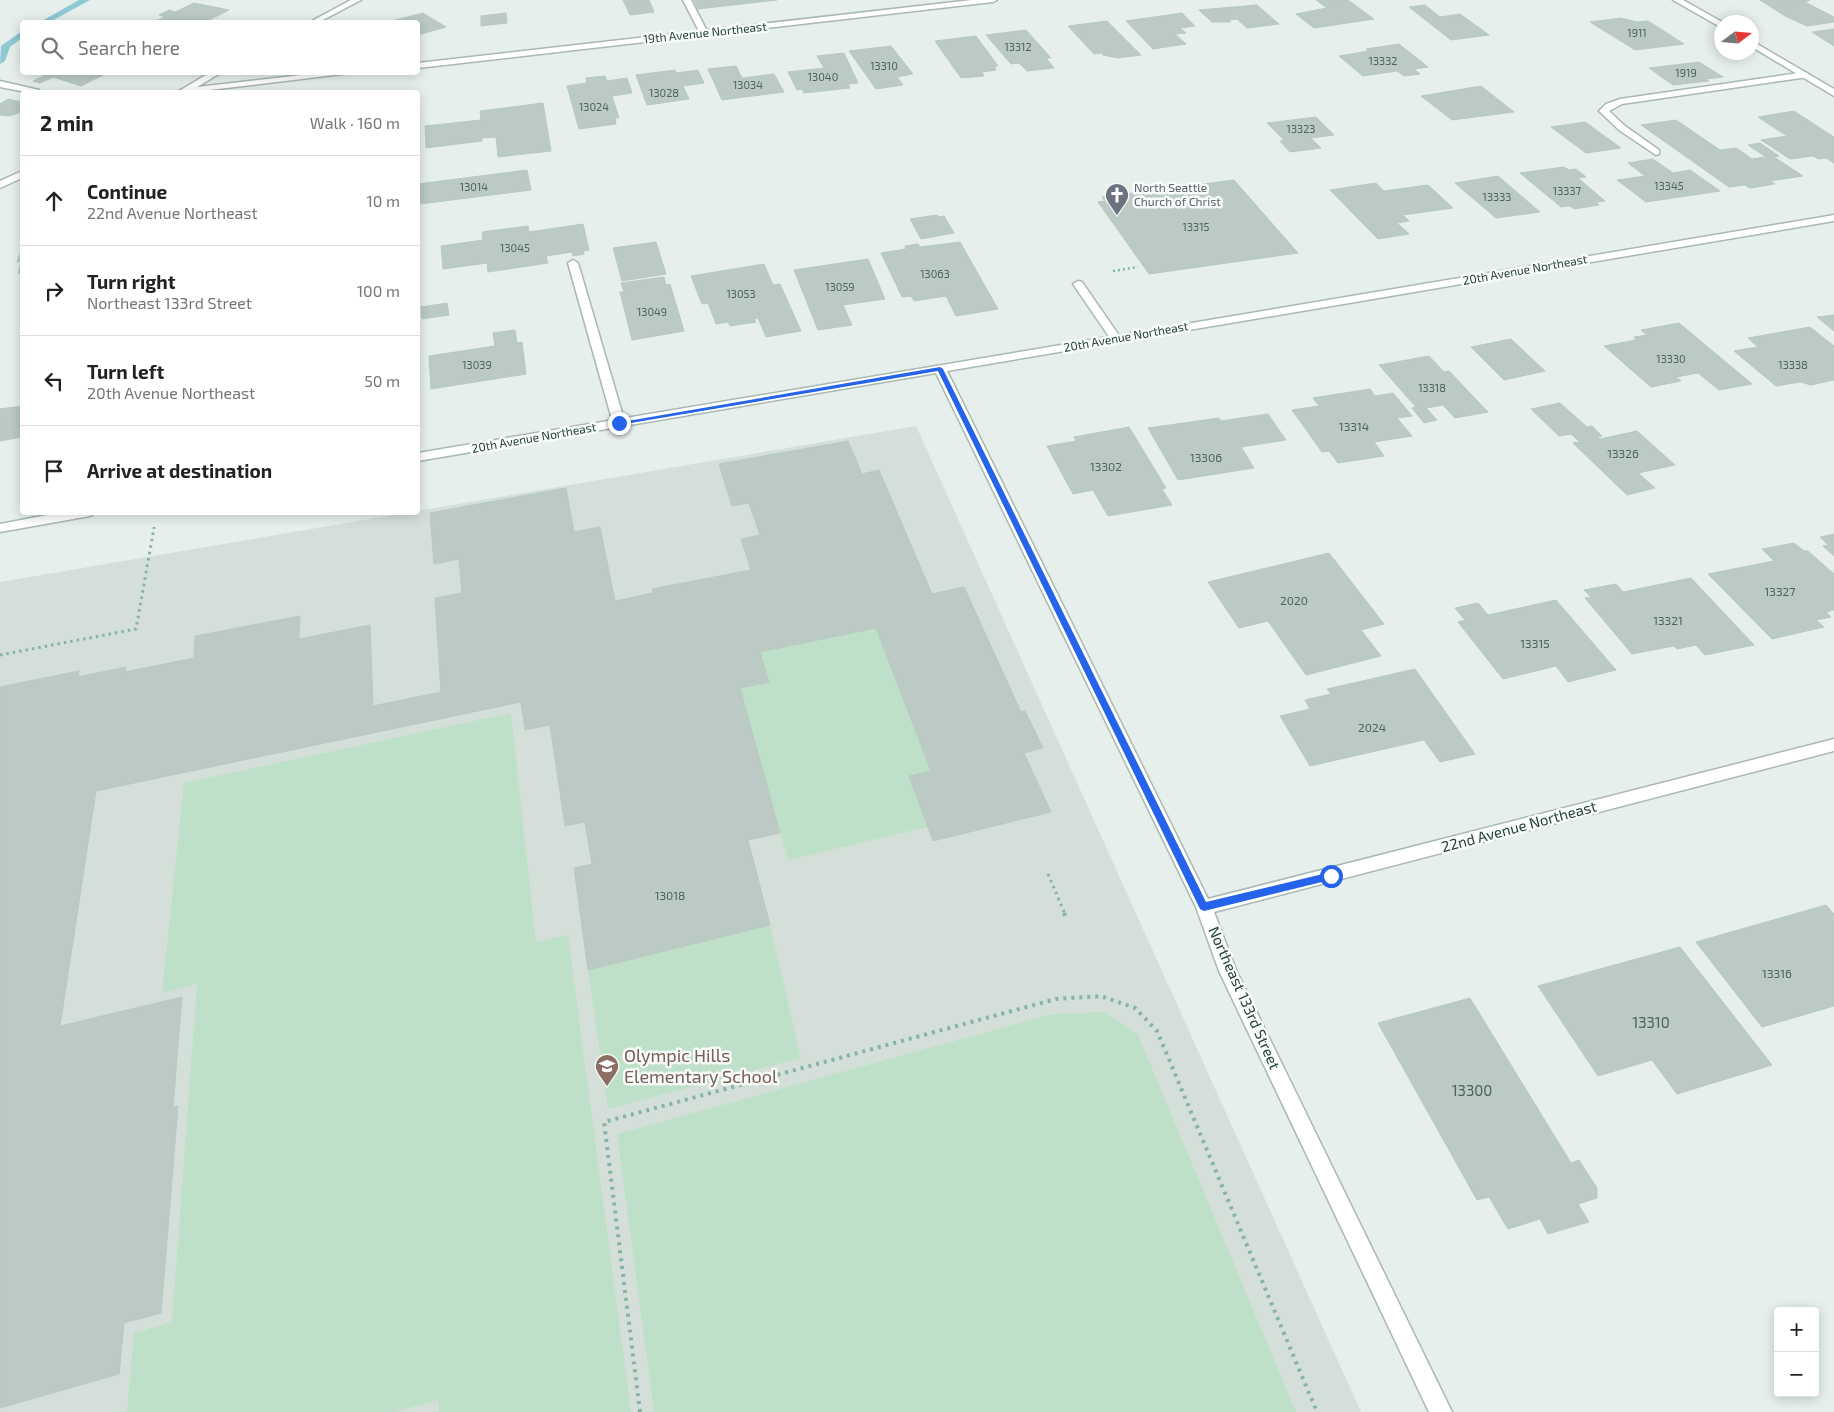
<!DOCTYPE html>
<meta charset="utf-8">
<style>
body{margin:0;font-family:"Exo 2",sans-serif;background:#f6f6f6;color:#222}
.controls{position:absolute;right:15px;bottom:15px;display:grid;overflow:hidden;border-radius:5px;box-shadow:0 2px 12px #0003}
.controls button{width:45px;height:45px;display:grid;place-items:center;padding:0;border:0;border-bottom:1px solid #e0e0e0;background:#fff;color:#222;font:25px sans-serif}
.compass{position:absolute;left:1714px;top:15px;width:45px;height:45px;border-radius:50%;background:#fff;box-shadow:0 2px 12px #0003;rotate:74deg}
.stop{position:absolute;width:15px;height:15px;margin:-11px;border:4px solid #2563eb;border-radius:50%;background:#fff}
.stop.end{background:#2563eb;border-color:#fff;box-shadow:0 1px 5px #0008}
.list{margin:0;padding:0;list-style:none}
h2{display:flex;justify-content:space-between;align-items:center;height:65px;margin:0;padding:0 20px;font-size:21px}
h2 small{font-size:16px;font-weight:400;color:#767676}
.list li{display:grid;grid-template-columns:32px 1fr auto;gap:15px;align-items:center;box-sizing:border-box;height:90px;padding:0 20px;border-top:1px solid #e0e0e0}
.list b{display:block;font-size:19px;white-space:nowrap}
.list p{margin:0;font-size:16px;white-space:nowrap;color:#767676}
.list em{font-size:16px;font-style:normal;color:#767676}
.icon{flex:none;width:28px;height:28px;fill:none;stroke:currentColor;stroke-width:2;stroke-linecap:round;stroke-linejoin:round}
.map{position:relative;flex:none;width:1834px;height:1412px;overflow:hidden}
.search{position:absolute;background:#fff;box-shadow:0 2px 12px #0003;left:20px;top:20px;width:400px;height:55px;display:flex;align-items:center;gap:12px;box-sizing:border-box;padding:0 18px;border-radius:5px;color:#767676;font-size:19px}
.panel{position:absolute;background:#fff;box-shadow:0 2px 12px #0003;left:20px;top:90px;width:400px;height:425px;border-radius:5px}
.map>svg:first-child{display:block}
.built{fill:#d4dfda}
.green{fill:#bfe0c8}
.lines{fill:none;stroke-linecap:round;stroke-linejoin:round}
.stream{fill:#8ec9d4;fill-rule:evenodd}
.building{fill:#bbcac4;stroke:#b8c9c2}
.lane-casing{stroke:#a8b8b2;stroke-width:3}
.street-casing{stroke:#a8b8b2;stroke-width:3}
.path-far2{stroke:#86b3a5;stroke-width:2.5;stroke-dasharray:2 3;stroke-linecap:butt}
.path-far1{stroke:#86b3a5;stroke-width:3;stroke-dasharray:2.5 4;stroke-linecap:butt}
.path{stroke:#86b3a5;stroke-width:4;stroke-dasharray:3 5;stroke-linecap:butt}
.lane{fill:#fff;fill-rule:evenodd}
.street{fill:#fff;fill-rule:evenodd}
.route{fill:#2563eb}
.labels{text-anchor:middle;stroke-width:5;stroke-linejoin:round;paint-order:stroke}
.far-number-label{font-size:11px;fill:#4a645c}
.far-street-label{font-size:12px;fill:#24423a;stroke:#f7fbf9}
.far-worship-label{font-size:12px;fill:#5b616d;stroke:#f7fbf9;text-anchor:start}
.number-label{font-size:12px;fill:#4a645c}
.street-label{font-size:15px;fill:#24423a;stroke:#f7fbf9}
.near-number-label{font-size:15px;fill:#4a645c}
.near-education-label{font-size:18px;fill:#785e54;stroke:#f7fbf9;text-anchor:start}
</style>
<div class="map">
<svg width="1834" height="1412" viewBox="0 0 1834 1412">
<rect width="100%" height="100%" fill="#e6efeb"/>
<path class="built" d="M916,426L1361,1412H0V582Z"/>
<g class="green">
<path d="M876,628L931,771L909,777L927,827L788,860L740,688L769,681L760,652Z"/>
<path d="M511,713L536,942L568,935L631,1412H439L438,1400L394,1412H127L134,1333L172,1322L197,984L162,993L184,783Z"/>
<path d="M770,925L801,1058L608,1109L588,970Z"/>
<path d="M1105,1012L1138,1035L1296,1412H654L617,1134L1052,1014Z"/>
</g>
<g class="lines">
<g class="stream">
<path d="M79,0H90L50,22H40Z"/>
<path d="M22,31V38L10,47L5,61L0,64L1,46Z"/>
</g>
</g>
<g class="building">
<path d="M623,0H649L654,12L630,15Z"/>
<path d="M694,0H777L698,9Z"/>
<path d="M1316,0H1348L1374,19L1314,28L1296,14L1327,8Z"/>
<path d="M1760,0H1810L1805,2L1834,17V22L1807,26L1785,16Z"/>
<path d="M194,3L229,10L205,22H208H153L165,17L159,15L169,10L175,12Z"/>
<path d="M1257,5L1279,24L1247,28L1237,19L1229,20L1231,22H1212L1199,10Z"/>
<path d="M1425,5L1440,17L1460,14L1489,35L1451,40L1409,7Z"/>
<path d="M423,13L446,27L418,35V22H388Z"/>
<path d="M506,13L507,23L481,26V16Z"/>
<path d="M1182,13L1195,26L1180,28L1186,33L1175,34L1186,44L1153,49L1126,21Z"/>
<path d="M1621,18L1637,22L1648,21L1684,44L1635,50L1590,22Z"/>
<path d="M1107,21L1141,55L1118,58L1103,55L1101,53L1094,54L1068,26Z"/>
<path d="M1834,29V46L1812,32Z"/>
<path d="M1026,30L1051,58H1046L1054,68L1027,71L1019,63L1011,64L986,35Z"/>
<path d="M976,36L998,66H994L996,70L982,72L984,76L961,78L935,41Z"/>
<path d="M1399,44L1428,67L1414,69L1420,74L1404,76L1397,71L1363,76L1339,56L1369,51L1366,49Z"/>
<path d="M891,46L913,74L897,77L903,85L876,89L849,51Z"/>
<path d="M844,53L858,83L848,84L850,88L804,93L802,89L797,90L788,72L824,68L817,56Z"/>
<path d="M1699,62L1723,77L1706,79L1709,81L1673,85L1649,68Z"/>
<path d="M736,66L742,78L774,74L784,92L722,100L708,69Z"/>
<path d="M675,70L676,73L698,70L704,83L683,86L689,99L647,105L636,75Z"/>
<path d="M51,72H109L81,86L53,77L40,83L33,81Z"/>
<path d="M605,76L607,81L627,78L632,93L612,96L619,118H615L616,124L579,129L567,86L587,83L586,78Z"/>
<path d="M1481,86L1514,112L1452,120L1421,96Z"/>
<path d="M8,99L22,102V112L9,116L0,115V104Z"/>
<path d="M543,103L551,151L498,157L496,137L482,138V141L426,148L425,126L481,120L480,111Z"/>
<path d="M1794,111L1834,137V163L1826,158L1819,159L1813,156L1790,159L1761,140L1787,136L1758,117Z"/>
<path d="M1316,117L1334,135L1311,138L1321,148L1290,152L1280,141L1284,140L1267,123Z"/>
<path d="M1676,120L1720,150L1736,148L1752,159L1766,157L1748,145L1760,143L1779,156L1774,157L1803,176L1770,181L1775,184L1750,188L1745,185L1729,187L1641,125Z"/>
<path d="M1585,122L1621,148L1586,153L1551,127Z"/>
<path d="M1653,159L1673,173L1690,170L1720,191L1646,202L1617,180L1645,176L1628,163Z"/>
<path d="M1564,167L1569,170L1576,169L1586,177L1578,178L1605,201L1596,202L1599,205L1574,209L1570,206L1561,207L1520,173Z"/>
<path d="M527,170L531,190L420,204L418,184Z"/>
<path d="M1498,176L1540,212L1496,218L1455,183Z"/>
<path d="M1234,180L1298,253L1149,274L1098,202L1105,201L1102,197Z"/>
<path d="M1376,183L1384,191L1428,185L1453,208L1403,215L1409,221L1397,223L1409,234L1378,239L1330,190Z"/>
<path d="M937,215L939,217L944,216L954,233L921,239L910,219Z"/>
<path d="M583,224L589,250L583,251L584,254L573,256L572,252L546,256L548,263L488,272L487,263L443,269L441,246L483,240L482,232L528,226L529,232Z"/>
<path d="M656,242L666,274L622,281L613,248Z"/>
<path d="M960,242L998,309L956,316L946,296L914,301L911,296L902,297L881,253L906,249L905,246L918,244L920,247Z"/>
<path d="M22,248V273H18L22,261L17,262Z"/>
<path d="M868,259L885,299L843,305L852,325L818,330L794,270Z"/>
<path d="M764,264L773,285L780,284L801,331L766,337L758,318L754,319L756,322L730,326L728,322L716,324L708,303L702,304L691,276Z"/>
<path d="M664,277L666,285L670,284L684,331L632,340L620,292H624L621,283Z"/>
<path d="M447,303L449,315L422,319L421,307Z"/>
<path d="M1834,315V331L1817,317Z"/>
<path d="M1679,323L1752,384L1719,390L1698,373L1676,377L1681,381L1651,387L1604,346L1636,340L1634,337L1647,335L1641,330Z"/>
<path d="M1810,327L1834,346V380L1811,385L1800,382L1776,386L1734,351L1758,347L1748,338Z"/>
<path d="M515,330L517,343L522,342L526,374L431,389L429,356L495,346L493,333Z"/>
<path d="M1511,339L1545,371L1504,380L1471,347Z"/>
<path d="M1429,356L1444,372L1449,371L1488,412L1455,418L1443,405L1426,408L1437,420L1424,423L1412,408L1416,407L1379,365Z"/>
<path d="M1370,389L1375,396L1393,393L1412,416L1397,418L1412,436L1374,442L1384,456L1338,463L1329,451L1322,452L1292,410L1319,406L1313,398Z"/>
<path d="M1560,403L1587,427L1592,426L1602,436L1598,437L1600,439L1637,431L1675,465L1638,473L1655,488L1627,495L1573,443L1580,442L1571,434L1559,436L1531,409Z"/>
<path d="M22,406V437L0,441V409Z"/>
<path d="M1268,414L1286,440L1241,447L1254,468L1178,480L1148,428L1219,418L1221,421Z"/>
<path d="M1129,427L1166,488L1162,489L1172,505L1108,516L1093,490L1073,494L1047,446L1076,441L1074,437Z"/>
<path d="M848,441L862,474L879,470L932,594L964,587L1021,712L1025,711L1043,748L1024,753L1051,812L933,841L909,776L931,771L876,628L760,652L769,682L740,688L780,833L748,840L770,925L588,970L574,868L592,864L585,822L565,826L550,725L525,730L521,702L96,791L60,1026L182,997L173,1108L178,1106L161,1313L124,1323L119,1374L0,1408V687L79,671L78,677L126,667L125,672L194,658L195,636L300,616L299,639L370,625L373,706L441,692L435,598L462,593L459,559L434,564L430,513L566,488L574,532L600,527L615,601L653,593L652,589L751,570L741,539L760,535L749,503L732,506L719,464Z"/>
<path d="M1834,534V556L1823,546L1828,545L1820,537Z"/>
<path d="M1794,543L1804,551H1808L1834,574V610L1826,612L1831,617L1816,620L1824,627L1772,639L1708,574L1774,561L1762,549Z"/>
<path d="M1329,553L1384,624L1361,630L1381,656L1306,675L1268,621L1239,628L1208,582Z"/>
<path d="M1691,578L1754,645L1705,655L1696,645L1677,649L1674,646L1632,654L1585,598L1591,597L1584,590L1616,584L1623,592Z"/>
<path d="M1556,600L1616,670L1568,682L1556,666L1503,679L1458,622L1465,620L1455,608L1478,603L1488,615Z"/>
<path d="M1415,669L1475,754L1440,762L1424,740L1310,766L1280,716L1310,709L1305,700L1331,694L1327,689Z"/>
<path d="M1826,905L1834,914V1006L1762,1027L1696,942Z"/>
<path d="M1680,947L1772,1065L1677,1094L1652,1060L1598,1076L1538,986Z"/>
<path d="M1470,998L1571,1163L1579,1160L1597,1188V1198L1578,1204L1589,1222L1548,1234L1540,1219L1508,1229L1489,1197L1477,1200L1378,1023Z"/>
</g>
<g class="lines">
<g class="lane-casing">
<g id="lane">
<path d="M683,0H691L708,33L707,35L700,33Z"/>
<path d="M1805,72L1809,75L1808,77L1622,104L1609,111L1625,126L1659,150V154L1656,155L1619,130L1599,111L1606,104L1620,99Z"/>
<path d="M0,81L39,90L40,92H26L0,87Z"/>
<path d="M573,260L578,263L625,423L623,426H615L613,423L568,263Z"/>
<path d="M1078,281L1082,282L1120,337V341H1112L1073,284Z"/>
</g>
</g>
<g class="street-casing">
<g id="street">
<path d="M351,0H361L319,22H310Z"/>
<path d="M972,0H997L993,2L418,68V63Z"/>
<path d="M1673,0H1683L1722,22V28Z"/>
<path d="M1752,41L1834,89V96L1752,47Z"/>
<path d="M211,72H222L197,87L327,72H359L193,92L179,91Z"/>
<path d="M22,171V178L0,188V181Z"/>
<path d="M1834,215V221L947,371L1208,899L1834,739V751L1214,912L1236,970L1452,1412H1429L1219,971L1196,907L936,373L418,461V453Z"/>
<path d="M63,512H96L90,516L0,532V524Z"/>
</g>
</g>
<g class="path-far2">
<path d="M1113,271L1138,267"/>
<path d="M154,529V527"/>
</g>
<g class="path-far1">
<path d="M0,655L136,629L154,528"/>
<path d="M1048,874L1065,914"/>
</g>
<g class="path">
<path d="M1064,913L1067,920"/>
<path d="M640,1412L604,1122L1056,999L1101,996L1135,1008L1157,1031L1317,1412"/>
</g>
<use href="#lane" class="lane"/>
<use href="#street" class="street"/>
</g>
<path class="route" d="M940,367L943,369L1206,902L1331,872L1335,876L1334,879L1204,911L1200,909L938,371L619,425L616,423Z"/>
<defs>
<g id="church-pin" transform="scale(1.25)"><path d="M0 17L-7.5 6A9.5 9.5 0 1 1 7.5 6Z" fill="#6b7280" stroke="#f7fbf9"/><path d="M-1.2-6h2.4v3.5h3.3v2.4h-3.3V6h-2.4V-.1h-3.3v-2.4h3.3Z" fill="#fff"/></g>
<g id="school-pin" transform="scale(1.25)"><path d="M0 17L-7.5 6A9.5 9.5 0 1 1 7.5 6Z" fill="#8d6e63" stroke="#f7fbf9"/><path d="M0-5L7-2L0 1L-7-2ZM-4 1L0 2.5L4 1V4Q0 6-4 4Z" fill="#fff"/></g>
</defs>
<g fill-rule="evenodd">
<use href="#church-pin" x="1117" y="195"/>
<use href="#school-pin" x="607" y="1066"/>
</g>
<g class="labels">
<g class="far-number-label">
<text x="1637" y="37">1911</text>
<text x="1018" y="51">13312</text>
<text x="1383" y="65">13332</text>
<text x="884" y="70">13310</text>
<text x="1686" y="77">1919</text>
<text x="823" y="81">13040</text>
<text x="748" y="89">13034</text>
<text x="664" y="97">13028</text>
<text x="594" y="111">13024</text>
<text x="1301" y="133">13323</text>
<text x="1669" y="190">13345</text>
<text x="474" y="191">13014</text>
<text x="1567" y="195">13337</text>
<text x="1497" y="201">13333</text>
<text x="1196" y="231">13315</text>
<text x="515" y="252">13045</text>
<text x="935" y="278">13063</text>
<text x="840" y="291">13059</text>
<text x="741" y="298">13053</text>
<text x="652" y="316">13049</text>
<text x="1671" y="363">13330</text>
<text x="477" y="369">13039</text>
<text x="1793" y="369">13338</text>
<text x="1432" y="392">13318</text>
</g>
<g class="far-street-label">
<text transform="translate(705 33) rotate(-6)" y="4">19th Avenue Northeast</text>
<text transform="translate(1525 270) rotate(-10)" y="4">20th Avenue Northeast</text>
<text transform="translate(1126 337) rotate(-10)" y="4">20th Avenue Northeast</text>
<text transform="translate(534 438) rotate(-10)" y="4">20th Avenue Northeast</text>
</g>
<g class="far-worship-label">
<text x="1134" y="192">North Seattle<tspan x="1134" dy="14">Church of Christ</tspan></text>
</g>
<g class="number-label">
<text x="1354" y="431">13314</text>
<text x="1623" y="458">13326</text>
<text x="1206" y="462">13306</text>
<text x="1106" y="471">13302</text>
<text x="1780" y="596">13327</text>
<text x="1294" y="605">2020</text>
<text x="1668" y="625">13321</text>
<text x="1535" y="648">13315</text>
<text x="1372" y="732">2024</text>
<text x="670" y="900">13018</text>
<text x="1777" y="978">13316</text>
</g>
<g class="street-label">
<text transform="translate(1519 827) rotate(-15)" y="5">22nd Avenue Northeast</text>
<text transform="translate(1244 998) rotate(66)" y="5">Northeast 133rd Street</text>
</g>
<g class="near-number-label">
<text x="1651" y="1028">13310</text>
<text x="1472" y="1096">13300</text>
</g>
<g class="near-education-label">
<text x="624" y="1062">Olympic Hills<tspan x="624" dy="21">Elementary School</tspan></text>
</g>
</g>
</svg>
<div class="controls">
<button>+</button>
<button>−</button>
</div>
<svg class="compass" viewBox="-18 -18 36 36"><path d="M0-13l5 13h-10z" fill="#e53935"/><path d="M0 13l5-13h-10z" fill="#767676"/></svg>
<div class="stop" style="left:1331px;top:876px"></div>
<div class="stop end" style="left:619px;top:423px"></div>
<div class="search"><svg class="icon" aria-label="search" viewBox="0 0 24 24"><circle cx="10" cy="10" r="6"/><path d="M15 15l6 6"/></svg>Search here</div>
<section class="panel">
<h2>2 min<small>Walk · 160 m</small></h2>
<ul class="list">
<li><svg class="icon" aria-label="ahead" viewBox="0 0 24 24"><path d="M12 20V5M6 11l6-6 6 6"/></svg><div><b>Continue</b><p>22nd Avenue Northeast</p></div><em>10 m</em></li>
<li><svg class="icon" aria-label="right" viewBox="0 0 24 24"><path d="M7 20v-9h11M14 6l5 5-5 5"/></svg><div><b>Turn right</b><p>Northeast 133rd Street</p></div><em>100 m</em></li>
<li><svg class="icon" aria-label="left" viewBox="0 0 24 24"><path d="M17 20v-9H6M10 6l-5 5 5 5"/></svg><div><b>Turn left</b><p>20th Avenue Northeast</p></div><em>50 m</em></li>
<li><svg class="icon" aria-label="arrive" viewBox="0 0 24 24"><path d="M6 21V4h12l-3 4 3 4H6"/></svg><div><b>Arrive at destination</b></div></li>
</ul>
</section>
</div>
